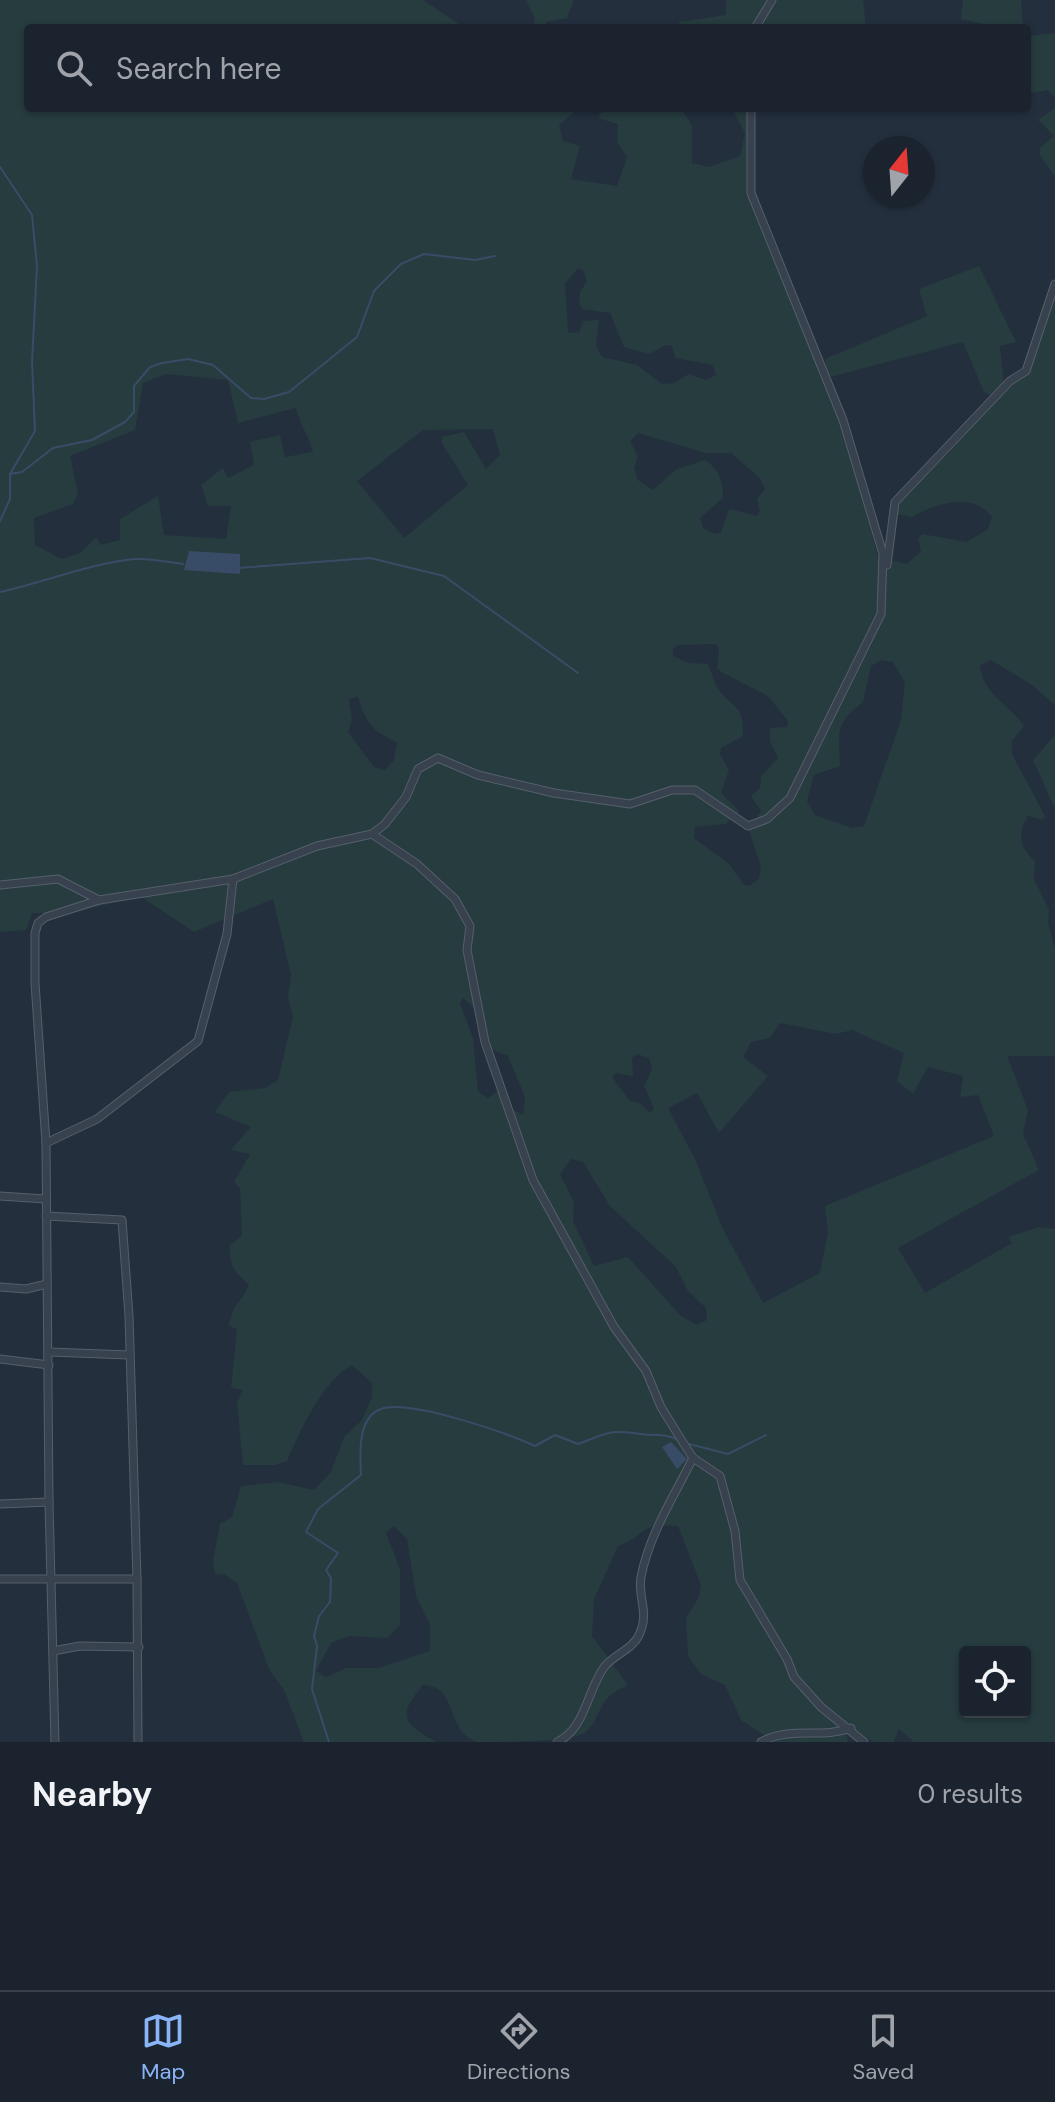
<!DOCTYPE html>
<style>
body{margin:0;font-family:"DM Sans",sans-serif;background:#242b36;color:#f1f3f6}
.controls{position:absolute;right:24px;bottom:24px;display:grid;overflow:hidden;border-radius:8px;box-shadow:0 2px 6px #0004}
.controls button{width:72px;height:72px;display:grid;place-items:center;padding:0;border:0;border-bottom:2px solid #39404a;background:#1b232e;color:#f1f3f6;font:40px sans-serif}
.compass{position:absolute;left:863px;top:136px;width:72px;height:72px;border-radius:50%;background:#1b232e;box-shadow:0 2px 6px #0004;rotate:17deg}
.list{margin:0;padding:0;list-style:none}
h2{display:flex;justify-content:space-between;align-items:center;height:104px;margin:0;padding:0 32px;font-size:34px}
h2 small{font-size:26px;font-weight:400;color:#a0a4aa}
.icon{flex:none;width:44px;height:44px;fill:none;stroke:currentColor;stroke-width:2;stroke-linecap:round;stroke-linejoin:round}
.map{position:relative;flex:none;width:1055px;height:1742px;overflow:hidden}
.search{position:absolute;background:#1b232e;box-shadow:0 2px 6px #0004;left:24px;right:24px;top:24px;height:88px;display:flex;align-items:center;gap:20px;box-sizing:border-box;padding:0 28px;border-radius:8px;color:#a0a4aa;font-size:30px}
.sheet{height:248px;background:#1b232e}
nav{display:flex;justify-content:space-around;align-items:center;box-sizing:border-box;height:112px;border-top:2px solid #39404a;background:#1b232e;font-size:22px;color:#a0a4aa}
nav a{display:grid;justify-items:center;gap:4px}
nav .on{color:#8ab4f8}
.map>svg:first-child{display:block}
.green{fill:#263c3f;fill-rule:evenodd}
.water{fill:#394c67}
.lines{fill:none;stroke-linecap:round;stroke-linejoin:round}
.stream{stroke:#394c67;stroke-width:2}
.minor-casing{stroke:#565f6c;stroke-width:9}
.minor{stroke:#38414e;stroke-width:7}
</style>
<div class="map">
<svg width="1055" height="1742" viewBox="0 0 1055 1742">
<rect width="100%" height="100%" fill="#242f3e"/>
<g class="green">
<path d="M0,0H423L465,28H28V108H579L559,125L563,141L580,146L571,179L617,186L627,157L617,142L618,124L598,118L604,108H652L655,113L663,108H681L692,126V163L709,167L740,156L745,133L732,108H755L752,180L792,297L843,426L878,557L907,564L921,551L918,539L922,534L967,542L988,529L992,517C973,491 934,504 912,517L895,514L897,505L957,444L995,397L984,392L963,342L834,376H828L825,359L927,316L919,289L979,266L1016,342L1000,346L1004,384L1028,367L1055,281V705L1032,685L991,660L980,666C983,694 1009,704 1024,726L1012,741V754L1045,816L1042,820L1028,816C1017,833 1019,847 1035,861L1034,879L1049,910L1048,923L1055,949V1056H1007L1028,1110L1023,1134L1039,1170L898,1248L925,1293L1012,1243L1008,1237L1039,1227L1055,1229V1742H914L899,1729L893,1742H873L856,1730L847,1735L848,1742H774L741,1720L725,1685L701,1674L688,1656L686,1618L699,1597L701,1585L678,1526C637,1522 649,1535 618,1546L594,1599L592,1636L628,1685C593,1699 604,1719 583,1734C561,1742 503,1742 477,1742C445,1731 459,1686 423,1685C397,1716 402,1723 436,1742H304L284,1690L269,1669L237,1583L224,1574L215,1575L213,1561L220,1524L232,1517L241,1486L278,1482L314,1490L331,1472L344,1437L362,1420L372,1397V1383L352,1365C322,1382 301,1429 287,1461L275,1465H243L237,1402L243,1390L231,1388L237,1329L229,1326C234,1300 241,1304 249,1285C235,1272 228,1265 230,1245L242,1236L240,1188L234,1182L250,1154L231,1150L251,1127L215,1112L229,1092L265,1088L278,1080L293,1017L288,997L291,975L273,899L194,932L140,896L73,913H32L26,930L0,932ZM577,269L583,270L587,281L580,292L579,304L583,309L610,313L624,347L649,354L666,345L672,346L675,358L713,365L716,375L706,380L689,374L674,383L662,384L637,365L602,357L596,346L599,320L583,321L579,332L568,333L565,284ZM166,374L228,380L238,423L296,408C300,425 309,436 313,452L285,457L280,435L250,442L254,465L228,478L223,468L201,485L208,506H231L226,539L164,535L158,496L120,519V540L100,545L97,537L80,553L62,559L35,545L34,518L73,504L78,493L70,456L135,430L143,383ZM493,429L500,455L486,469L464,432L442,437V443L468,485L404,538L357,481L423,430ZM638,433L706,453H731L760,478L765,489L757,499L760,511L757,516L729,509L721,532L715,534L704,529L700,518L723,498C724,482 718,468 705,460L675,470L653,490L638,480L634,468L638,457L630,441ZM715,644L719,649L717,668L721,672L768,696L788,721L787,727L770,728V741L778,758L761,776L760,788L751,796L761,811L749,831L761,867L759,879L749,886L743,884L729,864L694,838L695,827L726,824L739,811L721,793L729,770L720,754L721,748L743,736C743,708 739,711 721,693C715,686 712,673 708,664L689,663L673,656V649L677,645ZM881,660L893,662L905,683L901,720L864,826L852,828L815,815L807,801L814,775L840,766C839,732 834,724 863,702L871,666ZM358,697C366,723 372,731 397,742L394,760L385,770L374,767L348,732L352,720L349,699ZM463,998L477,1010L485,1047L508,1056L525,1097L523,1115L512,1109L504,1092L498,1091L488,1098L478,1092L473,1038L460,1003ZM780,1023L836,1034L852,1030L904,1053L897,1081L913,1094L928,1067L963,1076L960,1097L978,1095L994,1136L825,1206L828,1232L820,1273L763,1303L723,1229L695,1159L668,1108L697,1093L719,1133L768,1076L743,1057L751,1042L770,1038ZM637,1054L649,1058L652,1069L644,1086L654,1109L650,1113L641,1104L629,1100L612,1077L616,1073L633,1076L632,1058ZM571,1159L583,1162L610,1206L676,1267L688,1291L706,1308L707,1320L697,1325L681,1316L628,1257L594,1266L573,1221L574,1202L560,1174ZM394,1526L407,1539L416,1596L430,1625V1651L379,1668H346L326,1677L316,1671L331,1643L349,1636L387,1638L400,1625V1569L386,1533ZM965,1652H1025V1712H965Z"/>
<path d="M526,0H574L567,18L546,22V28H532L535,19Z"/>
<path d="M726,0H863L866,28H679V22L726,15Z"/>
<path d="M963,0H1021L1023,28H1001L961,19Z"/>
<path d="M1055,33V98L1048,90L1027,94V36Z"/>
<path d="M1055,108V177L1040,155V148L1054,136L1038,120Z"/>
<path d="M1055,735V809L1033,760Z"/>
</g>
<g class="water">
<path d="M189,551L240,554V574L184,570Z"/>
<path d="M671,1442L687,1459L677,1469L662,1447Z"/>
</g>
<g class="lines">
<g class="stream">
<path d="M0,167L32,215L37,266L32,362L35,431L10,474V499L0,521"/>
<path d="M10,474L22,472L53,448L92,440L125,422L134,412V386L150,367L162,363L188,359L213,365L251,398L264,399L289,392L357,337L374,291L401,264L424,254L475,260L495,256"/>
<path d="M238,568L370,558L444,576L578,673"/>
<path d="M0,592C45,582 88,564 134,559C150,558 168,562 183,564"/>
<path d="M689,1444L728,1454L766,1435"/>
<path d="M329,1742L312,1689L317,1646L314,1636L319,1616L330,1602L331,1578L326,1570L338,1553L306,1532L318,1509L361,1475C360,1456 357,1417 381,1409C409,1399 507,1433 535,1446L555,1435L578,1444C608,1433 610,1429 641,1434C659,1437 660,1432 679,1440"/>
</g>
<g class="minor-casing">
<g id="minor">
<path d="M755,28L772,0"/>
<path d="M887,565L895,502L1010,381L1026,371L1055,284"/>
<path d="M372,834L417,864L455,899L470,926L467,950L485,1042L533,1180L614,1327L646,1371L661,1407L682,1441L693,1458L720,1476L735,1531L740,1580L787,1659L794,1677L821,1707L864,1742"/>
<path d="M0,885L58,879L99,900"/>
<path d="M46,1143L97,1119L198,1041L227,934L233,879"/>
<path d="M0,1196L45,1199"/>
<path d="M46,1216L122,1220L129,1316L137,1579"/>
<path d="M0,1287L26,1289L47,1284"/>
<path d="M49,1352L130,1355"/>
<path d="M0,1359L49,1365"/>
<path d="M0,1504L49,1502"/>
<path d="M0,1579H137L138,1742"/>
<path d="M53,1651L80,1646L139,1647"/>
<path d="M55,1742L49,1502L46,1143L35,983V933L38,923L46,917L99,900L233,879L317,846L372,834L385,824L406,797L418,769L438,758L478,775L554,793L630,804L672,790H695L748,826L767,819L790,798L881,614L883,554L843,420L751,193V108"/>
<path d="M557,1742C586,1729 587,1689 605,1666C614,1655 632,1649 638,1637C651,1613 637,1598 641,1577C649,1535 674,1496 693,1458"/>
<path d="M761,1742C790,1726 821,1739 851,1728"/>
</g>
</g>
<use href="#minor" class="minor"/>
</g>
</svg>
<div class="controls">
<button><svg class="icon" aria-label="locate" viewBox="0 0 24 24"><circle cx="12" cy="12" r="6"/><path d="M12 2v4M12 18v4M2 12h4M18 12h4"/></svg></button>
</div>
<svg class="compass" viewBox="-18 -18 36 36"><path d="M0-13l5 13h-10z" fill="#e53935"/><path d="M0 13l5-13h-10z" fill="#a0a4aa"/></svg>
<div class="search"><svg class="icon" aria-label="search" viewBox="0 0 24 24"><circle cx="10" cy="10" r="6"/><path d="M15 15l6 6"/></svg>Search here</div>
</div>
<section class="sheet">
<h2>Nearby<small>0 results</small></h2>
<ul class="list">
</ul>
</section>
<nav>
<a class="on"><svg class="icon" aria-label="map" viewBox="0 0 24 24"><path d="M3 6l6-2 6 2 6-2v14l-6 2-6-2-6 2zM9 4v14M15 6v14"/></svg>Map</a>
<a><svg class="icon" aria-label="directions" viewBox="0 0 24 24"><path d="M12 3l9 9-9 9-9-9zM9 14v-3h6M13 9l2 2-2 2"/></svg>Directions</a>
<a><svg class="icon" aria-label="saved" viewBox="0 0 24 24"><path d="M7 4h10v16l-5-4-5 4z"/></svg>Saved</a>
</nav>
